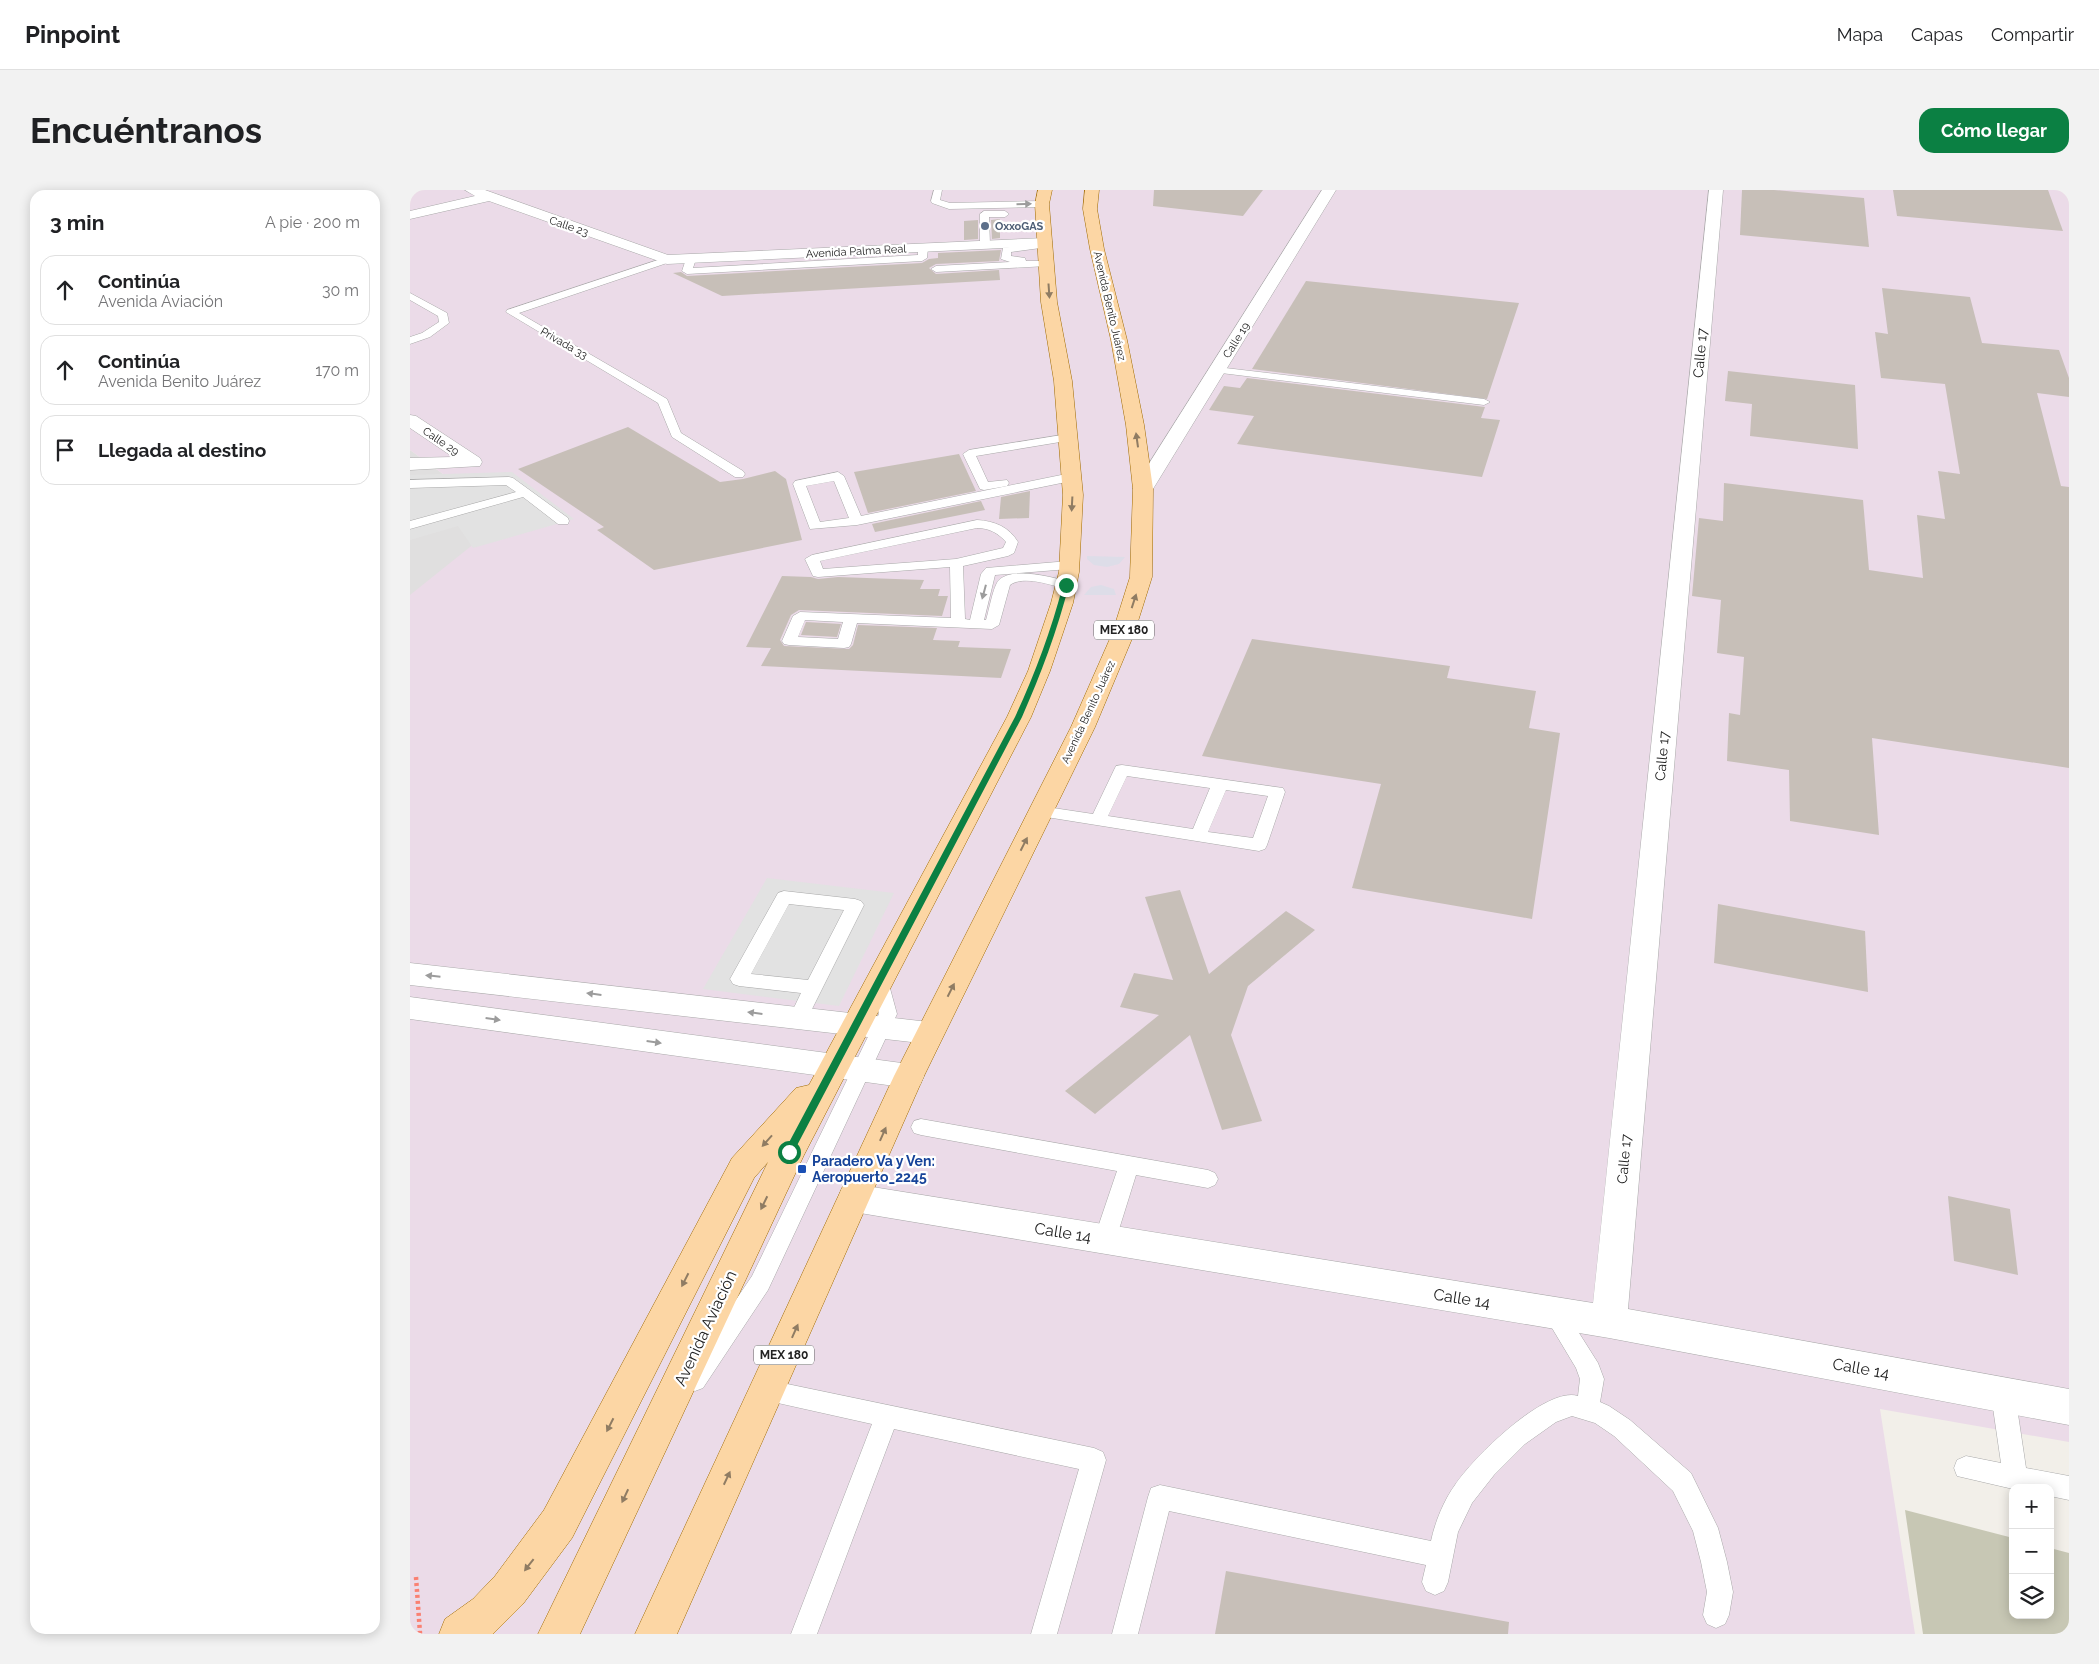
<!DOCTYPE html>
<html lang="es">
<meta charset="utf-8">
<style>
body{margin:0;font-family:Raleway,sans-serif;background:#f2f2f2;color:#202124}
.controls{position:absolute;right:15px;bottom:15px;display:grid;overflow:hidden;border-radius:10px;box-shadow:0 2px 12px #0003}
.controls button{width:45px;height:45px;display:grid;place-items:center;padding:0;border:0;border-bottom:1px solid #e0e0e0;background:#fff;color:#202124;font:25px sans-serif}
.stop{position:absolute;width:15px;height:15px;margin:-11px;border:4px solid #0b8043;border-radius:50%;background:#fff}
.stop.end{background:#0b8043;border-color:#fff;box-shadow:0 1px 5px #0008}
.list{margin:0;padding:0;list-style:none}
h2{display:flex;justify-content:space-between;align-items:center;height:65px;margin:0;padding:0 20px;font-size:21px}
h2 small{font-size:16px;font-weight:400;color:#757577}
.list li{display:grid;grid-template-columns:32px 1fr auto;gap:15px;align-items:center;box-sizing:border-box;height:70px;margin:0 10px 10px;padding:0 10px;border:1px solid #e0e0e0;border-radius:15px}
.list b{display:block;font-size:19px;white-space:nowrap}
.list p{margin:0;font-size:16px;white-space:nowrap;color:#757577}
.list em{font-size:16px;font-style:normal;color:#757577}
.icon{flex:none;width:28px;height:28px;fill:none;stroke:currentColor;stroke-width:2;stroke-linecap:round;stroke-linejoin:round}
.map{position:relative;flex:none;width:1659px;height:1444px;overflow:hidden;border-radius:15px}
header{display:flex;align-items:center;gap:30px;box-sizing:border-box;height:70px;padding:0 25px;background:#fff;border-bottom:1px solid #e0e0e0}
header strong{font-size:24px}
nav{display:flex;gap:28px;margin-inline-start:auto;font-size:18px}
.intro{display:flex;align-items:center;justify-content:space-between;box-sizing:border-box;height:120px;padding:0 30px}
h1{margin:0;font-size:35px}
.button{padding:12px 22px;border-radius:15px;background:#0b8043;color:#fff;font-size:18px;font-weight:700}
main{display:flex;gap:30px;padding:0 30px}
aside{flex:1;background:#fff;border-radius:15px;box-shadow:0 2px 12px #0003}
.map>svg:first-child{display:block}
.residential{fill:#e0dfdf}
.industrial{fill:#ebdbe8}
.construction{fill:#c7c7b4}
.parking{fill:#e2e2e2}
.plaza{fill:#dddde8}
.building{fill:#c7bfb8}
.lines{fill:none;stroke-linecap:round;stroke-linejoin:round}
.service-casing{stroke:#a9a9a9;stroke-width:1}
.minor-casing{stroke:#a9a9a9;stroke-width:1}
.primary-casing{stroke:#a06b00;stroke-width:1}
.path{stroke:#fa8072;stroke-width:4.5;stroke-dasharray:3 3;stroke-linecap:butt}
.service{fill:#fff;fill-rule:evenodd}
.minor{fill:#fff;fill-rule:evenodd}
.primary{fill:#fcd6a4;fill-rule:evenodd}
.oneway{fill:#9c9c9c}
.oneway2{fill:#8f7c63}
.route{fill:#0b8043}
.service-dot{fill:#5c6f8a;stroke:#fff;stroke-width:2}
.transit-dot{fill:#1a4fb4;stroke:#fff;stroke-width:2}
.labels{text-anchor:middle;stroke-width:4.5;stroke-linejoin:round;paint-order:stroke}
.far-street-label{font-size:11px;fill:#222;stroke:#fff}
.far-service-label{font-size:11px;font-weight:bold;fill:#4e5e75;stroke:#fff;text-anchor:start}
.shield{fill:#fff;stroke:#646464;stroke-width:1}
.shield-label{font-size:12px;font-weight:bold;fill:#222}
.street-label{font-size:14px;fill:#222;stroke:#fff}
.transit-label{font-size:14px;font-weight:bold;fill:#164399;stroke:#fff;text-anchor:start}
.near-street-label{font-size:16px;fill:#222;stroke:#fff}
</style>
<header>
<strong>Pinpoint</strong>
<nav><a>Mapa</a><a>Capas</a><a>Compartir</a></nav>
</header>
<div class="intro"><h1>Encuéntranos</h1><a class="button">Cómo llegar</a></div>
<main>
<aside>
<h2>3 min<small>A pie · 200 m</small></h2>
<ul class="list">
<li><svg class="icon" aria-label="ahead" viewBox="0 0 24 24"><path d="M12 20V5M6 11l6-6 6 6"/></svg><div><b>Continúa</b><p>Avenida Aviación</p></div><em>30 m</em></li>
<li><svg class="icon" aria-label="ahead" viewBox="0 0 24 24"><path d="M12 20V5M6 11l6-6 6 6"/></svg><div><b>Continúa</b><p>Avenida Benito Juárez</p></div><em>170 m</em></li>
<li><svg class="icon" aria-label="arrive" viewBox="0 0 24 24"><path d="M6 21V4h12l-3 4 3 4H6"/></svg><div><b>Llegada al destino</b></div></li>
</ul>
</aside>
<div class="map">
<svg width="1659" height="1444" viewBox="0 0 1659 1444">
<rect width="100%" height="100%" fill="#f2efe9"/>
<path class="residential" d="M0,260L95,329L0,410Z"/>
<path class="industrial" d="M0,0H1659V1252L1470,1219L1505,1444H0V405L95,329L0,260Z"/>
<path class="construction" d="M1495,1320L1603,1348V1425H1640V1358L1659,1363V1444H1513Z"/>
<g class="parking">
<path d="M102,282L164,329L63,358L48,336L0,350V285Z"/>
<path d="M357,688L484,703L429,816L293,799Z"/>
</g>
<g class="plaza">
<path d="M677,366L715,367L709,374L697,377L684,375L677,369Z"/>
<path d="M691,395L704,399L706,405H674L681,397Z"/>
</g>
<g class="building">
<path d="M744,0H853L833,26L743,16Z"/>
<path d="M1332,0H1364L1454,8L1459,57L1330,45Z"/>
<path d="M1483,0H1638L1653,41L1487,26Z"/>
<path d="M590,29V48L582,49L581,30Z"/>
<path d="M568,30V49L554,50V31Z"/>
<path d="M591,60L589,71L526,74L519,78L526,84L589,80L590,90L312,106L263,83L271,82L277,86L512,73L519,69L528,68V63Z"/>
<path d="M896,91L1109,113L1077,209L842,179Z"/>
<path d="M1472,98L1560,107L1572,153L1649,160L1659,188V207L1627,203L1651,296L1659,297V578L1462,548L1469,645L1380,631L1379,580L1317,571L1319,523L1330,525L1334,467L1307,463L1311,410L1282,406L1289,328L1313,331L1314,293L1453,310L1459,380L1513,388L1507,325L1535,329L1528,281L1550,284L1535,194L1471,188L1465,142L1478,144Z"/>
<path d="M1318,181L1445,195L1448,259L1340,246L1342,214L1315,211Z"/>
<path d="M837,188L1075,217L1071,228L1090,230L1072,287L827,254L844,226L799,220L814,196L830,198Z"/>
<path d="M218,237L310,292L333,289L365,281L376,289L392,350L244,380L187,340L194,337L108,279Z"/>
<path d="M549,264L566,301L458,323L444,282Z"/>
<path d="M620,301L619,328L589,329L591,307Z"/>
<path d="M571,311L575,320L465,342L462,334Z"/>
<path d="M372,386L401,387L408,389L428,387L514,390L510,399H530L528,406H538L532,426L389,420L381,425L370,450L374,456L439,459L443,455L448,435L527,438L523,450L550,451L548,457L601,459L591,488L351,476L361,458L336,457Z"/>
<path d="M396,432L431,434L427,447L391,445Z"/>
<path d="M842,449L1040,476L1037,488L1126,501L1119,538L1150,543L1122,729L942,698L971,594L792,566Z"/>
<path d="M770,700L799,784L876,721L905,740L838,796L821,845L852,931L812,940L780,845L685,924L655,901L749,825L710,817L724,783L763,790L735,707Z"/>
<path d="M1308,714L1455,741L1458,802L1304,773Z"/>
<path d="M1538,1006L1600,1019L1608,1085L1544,1071Z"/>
<path d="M816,1381L1099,1432L1098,1444H805Z"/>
</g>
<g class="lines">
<g class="service-casing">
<g id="service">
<path d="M524,0H532L530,10L540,13L632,11L636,14L632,17L539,19L522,13L521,11Z"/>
<path d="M574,21H595L599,24L595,27H579L580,55L575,58L570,55V24Z"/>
<path d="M635,52L640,55L638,57L601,62V66L615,68L616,71H640L642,73L637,76L526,82L521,79L526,76L600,72L591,69L593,58Z"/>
<path d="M513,55L518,58L517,68L512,71L277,84L272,81L276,69L281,66L286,69L283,78L508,65V58Z"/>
<path d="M257,67L262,70L260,72L109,123L257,209L271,243L333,281L335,284L333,287H325L262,247L248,213L96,122L97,120Z"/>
<path d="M0,103L37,123L39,133L20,147L0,154V147L12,143L29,132L28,126L0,110Z"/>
<path d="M807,177L1074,209L1080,212L1074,215L803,182L802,180Z"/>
<path d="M658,244L664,248L662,250L566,266L578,292L597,290L599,293L597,296L574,300L570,299L553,264L559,260Z"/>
<path d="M428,282L434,286L451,326L661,283L667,287L661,291L447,335L400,339L383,294L385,291ZM424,291L439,328L410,332L396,296Z"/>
<path d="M99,287L103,288L158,328L159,331L158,334H148L113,307L0,339V331L106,302L96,295L0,298V290Z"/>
<path d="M567,330C585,331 599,337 608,352L604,363L598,366L553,376L555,429L560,430L571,384L576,378L659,371L666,375L659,379L585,385L574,430H576C579,421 583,396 589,390C604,376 644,388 661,392L663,395L661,398L656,399C641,395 614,385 600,395L589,435L582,439L447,433L441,454L439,457L434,458L379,455L374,454L372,451L383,426L390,422L541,428L540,377L408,387L403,386L395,369L402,365ZM567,338C579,338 588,343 596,352L593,358L546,369L413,379L410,371ZM395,430L433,432L428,449L388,447Z"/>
<path d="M712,575L873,598L875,602L857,655L855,659L849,661L630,626L624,625L622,621L624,617L630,616L683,624L704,580L706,576ZM717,586L800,598L783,639L698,626ZM816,600L858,606L843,648L798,642Z"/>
<path d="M374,701L445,709L451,711L454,715L395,833L388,835L381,833L379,828L391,803L329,796L323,794L320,789L368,703ZM379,714L434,720L398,790L341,784Z"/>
<path d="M469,784L475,786L478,791L487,824L358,1100L293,1198L285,1201L277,1198L273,1190L277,1182L342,1086L469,824L460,791L463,786Z"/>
<path d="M511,929L798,980L805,983L808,989L805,995L798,998L726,985L706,1049L703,1056L695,1058L687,1056L684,1049L707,981L511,945L504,943L501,937L504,931Z"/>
<path d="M1144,1113L1152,1116L1188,1173L1194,1189L1190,1212L1199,1216L1220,1230L1281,1283L1308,1338L1317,1372L1323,1402L1319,1425L1315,1434L1306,1438L1297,1434L1293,1425L1297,1402L1291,1372L1283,1341L1263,1301L1204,1246L1185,1233L1162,1226L1146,1232L1115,1254L1084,1285L1062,1313L1048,1342L1038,1392L1034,1401L1025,1405L1016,1401L1012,1392L1016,1375L759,1321L728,1444H702L738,1307L741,1298L750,1295L1021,1351C1025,1332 1034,1310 1045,1295C1062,1269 1135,1196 1168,1206L1170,1189L1166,1178L1133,1123L1136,1116Z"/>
<path d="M358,1190L684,1258L693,1262L696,1270L647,1444H621L669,1279L484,1239L407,1444H381L462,1234L350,1209L346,1201L350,1193Z"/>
<path d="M1593,1193L1601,1196L1605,1204L1616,1278L1659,1286V1310L1640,1306V1298L1603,1299L1547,1286L1544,1278L1547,1270L1556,1266L1591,1273L1581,1204L1585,1196Z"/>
</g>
</g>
<g class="minor-casing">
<g id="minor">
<path d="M55,0H75L258,65L635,48L640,49L642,52L640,55L635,56L257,74L79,11L0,29V21L65,6Z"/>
<path d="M912,0H926L743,299L740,303L733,305L726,303L723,299Z"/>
<path d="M1299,0H1313L1218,1119L1659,1199V1235L1199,1148L444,1022L432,1018L428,1008L432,998L444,994L1183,1113Z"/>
<path d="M0,225L6,226L70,268L72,272L70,276L0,280V268L43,267L0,238Z"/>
<path d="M0,773L519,832L530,835L534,843L530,851L519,854L0,795Z"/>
<path d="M0,807L499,874L510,877L514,886L510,895L499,898L0,829Z"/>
</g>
</g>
<g class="primary-casing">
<g id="primary">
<path d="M628,0H642L639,14L647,112L662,191L673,305L669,382L663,413L640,481L621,527L394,965L170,1444H128L358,972L344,988L162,1348L113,1414L83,1444H29L35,1429L63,1409L85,1386L134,1320L322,968L386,898L399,895L597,527L618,481L641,413L649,382L653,305L644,191L631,112L625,14Z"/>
<path d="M675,0H689L687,19L694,59L717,150L734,235L743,299L742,387L724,444L685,537L514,886L267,1444H225L484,886L661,537L702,444L720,387L723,299L716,235L701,150L680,59L673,19Z"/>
</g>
</g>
<path class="path" d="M6,1387L10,1443L6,1444"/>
<use href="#service" class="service"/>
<use href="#minor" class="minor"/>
<use href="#primary" class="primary"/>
</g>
<defs><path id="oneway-solid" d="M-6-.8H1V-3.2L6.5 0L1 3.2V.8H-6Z" transform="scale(1.25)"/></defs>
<g class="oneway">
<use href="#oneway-solid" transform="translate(614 14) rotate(-1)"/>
<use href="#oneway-solid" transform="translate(574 402) rotate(105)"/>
<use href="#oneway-solid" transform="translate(23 786) rotate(-174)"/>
<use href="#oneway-solid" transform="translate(184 804) rotate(-173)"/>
<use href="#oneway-solid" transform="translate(345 823) rotate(-173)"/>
<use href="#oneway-solid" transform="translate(83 829) rotate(8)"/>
<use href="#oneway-solid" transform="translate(244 852) rotate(8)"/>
</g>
<g class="oneway2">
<use href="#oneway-solid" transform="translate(639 101) rotate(86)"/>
<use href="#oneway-solid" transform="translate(727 250) rotate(-98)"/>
<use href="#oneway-solid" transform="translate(662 314) rotate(93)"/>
<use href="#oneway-solid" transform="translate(724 411) rotate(-72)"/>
<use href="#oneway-solid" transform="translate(614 654) rotate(-63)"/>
<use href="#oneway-solid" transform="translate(541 800) rotate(-63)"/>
<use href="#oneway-solid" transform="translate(473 944) rotate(-66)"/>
<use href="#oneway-solid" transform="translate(357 951) rotate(132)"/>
<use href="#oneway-solid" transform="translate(354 1013) rotate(116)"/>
<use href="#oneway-solid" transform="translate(275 1090) rotate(117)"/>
<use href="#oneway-solid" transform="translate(385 1141) rotate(-66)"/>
<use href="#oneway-solid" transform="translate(200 1235) rotate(117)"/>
<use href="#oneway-solid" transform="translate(317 1288) rotate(-65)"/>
<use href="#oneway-solid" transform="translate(215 1306) rotate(115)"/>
<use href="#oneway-solid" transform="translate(119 1375) rotate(128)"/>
</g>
<path class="route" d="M656,393L659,395C647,441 631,484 612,527L382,965H375V960L605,527C625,484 641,441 653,395Z"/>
<circle class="service-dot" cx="575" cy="36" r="5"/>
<rect class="transit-dot" x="387" y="974" width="10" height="10" rx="2.5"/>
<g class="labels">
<g class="far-street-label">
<text transform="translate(159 36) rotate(19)" y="4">Calle 23</text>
<text transform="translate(446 61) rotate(-3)" y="4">Avenida Palma Real</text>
<text transform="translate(700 116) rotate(77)" y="4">Avenida Benito Juárez</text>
<text transform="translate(826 150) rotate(-58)" y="4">Calle 19</text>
<text transform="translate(154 153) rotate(30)" y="4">Privada 33</text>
<text transform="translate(31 251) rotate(34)" y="4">Calle 29</text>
<text transform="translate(678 522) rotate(-65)" y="4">Avenida Benito Juárez</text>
</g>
<g class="far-service-label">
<text x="585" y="40">OxxoGAS</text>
</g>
<g class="shield">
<rect x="684" y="430.5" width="60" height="19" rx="4"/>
<rect x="344" y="1155.5" width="60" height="19" rx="4"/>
</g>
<g class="shield-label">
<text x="714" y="444">MEX 180</text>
<text x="374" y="1169">MEX 180</text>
</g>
<g class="street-label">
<text transform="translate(1290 163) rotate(-85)" y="5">Calle 17</text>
<text transform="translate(1252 566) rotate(-85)" y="5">Calle 17</text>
<text transform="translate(1214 969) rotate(-85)" y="5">Calle 17</text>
</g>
<g class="transit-label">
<text x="402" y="976">Paradero Va y Ven:<tspan x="402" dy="16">Aeropuerto_2245</tspan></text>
</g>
<g class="near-street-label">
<text transform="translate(653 1042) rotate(9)" y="6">Calle 14</text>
<text transform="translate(1052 1108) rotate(9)" y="6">Calle 14</text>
<text transform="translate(295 1138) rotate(-65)" y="6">Avenida Aviación</text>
<text transform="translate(1451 1178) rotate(10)" y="6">Calle 14</text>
</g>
</g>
</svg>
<div class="controls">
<button>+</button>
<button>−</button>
<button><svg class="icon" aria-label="layers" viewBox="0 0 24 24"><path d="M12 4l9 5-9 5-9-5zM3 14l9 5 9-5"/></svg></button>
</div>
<div class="stop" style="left:379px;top:962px"></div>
<div class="stop end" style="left:656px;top:395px"></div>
</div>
</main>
